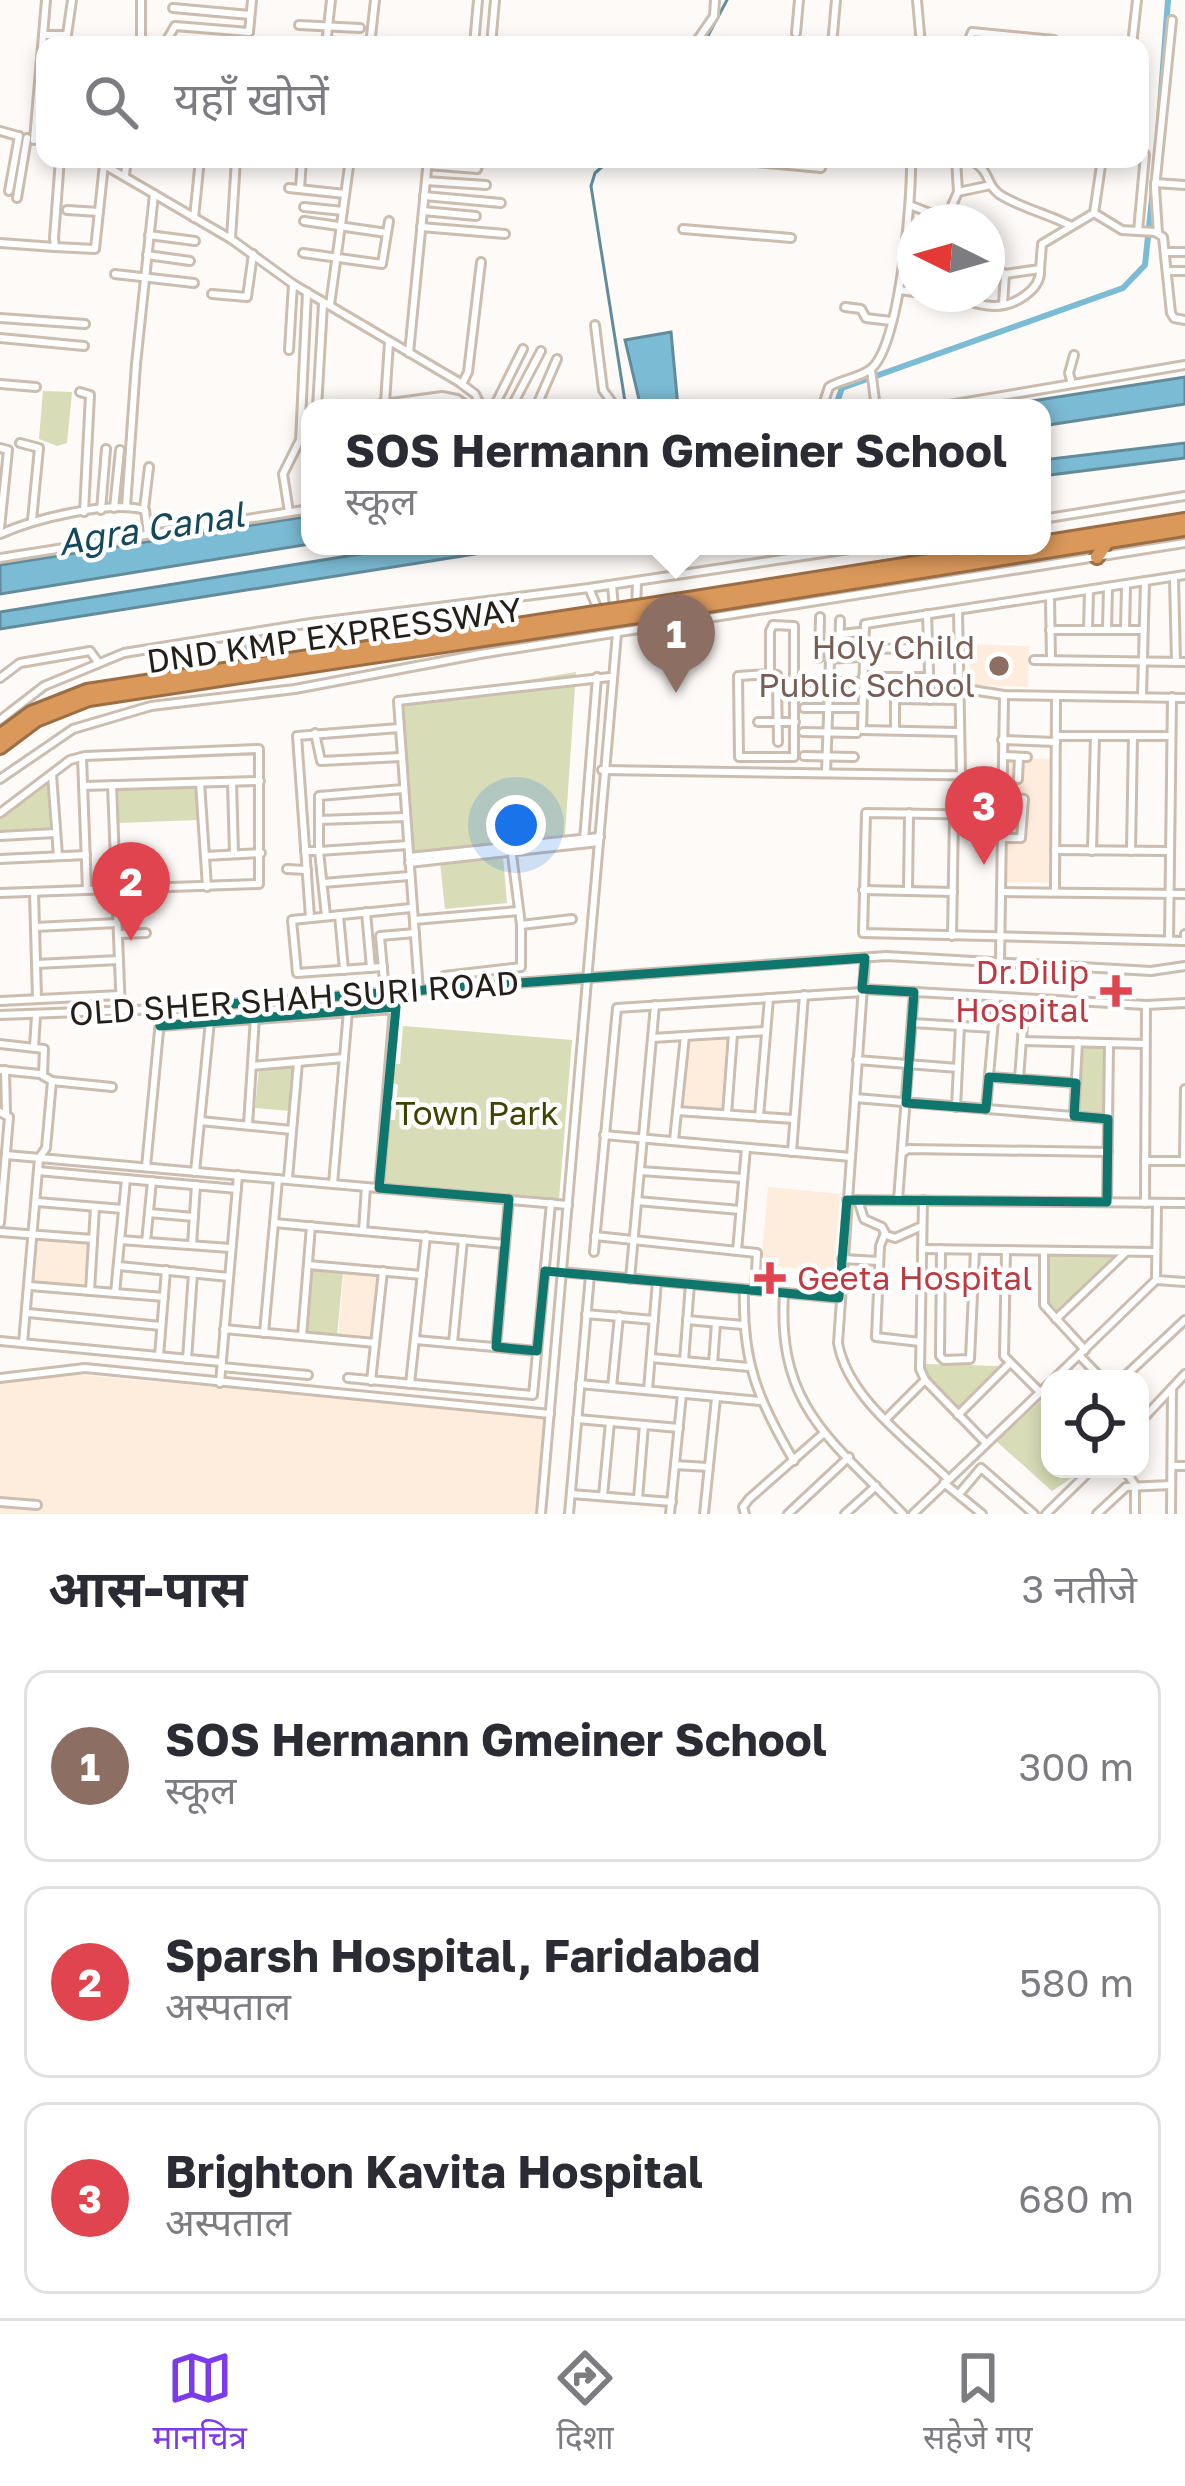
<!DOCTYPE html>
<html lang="hi">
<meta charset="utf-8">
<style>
body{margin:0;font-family:"Golos Text","Noto Sans Devanagari",sans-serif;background:#f2f2f3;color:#2b2b33}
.controls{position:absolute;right:36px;bottom:36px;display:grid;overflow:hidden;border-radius:24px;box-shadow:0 6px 18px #0003}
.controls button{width:108px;height:108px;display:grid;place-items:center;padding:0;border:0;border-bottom:3px solid #e1e1e2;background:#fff;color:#2b2b33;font:60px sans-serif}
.compass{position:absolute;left:897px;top:204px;width:108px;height:108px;border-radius:50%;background:#fff;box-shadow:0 6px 18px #0003;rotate:275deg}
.you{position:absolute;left:516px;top:825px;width:42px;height:42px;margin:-30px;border:9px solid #fff;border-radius:50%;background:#1a73e8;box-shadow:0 0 0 18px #1a73e833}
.badge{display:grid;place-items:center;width:78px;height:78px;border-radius:50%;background:#7c3aed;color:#fff;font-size:39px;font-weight:700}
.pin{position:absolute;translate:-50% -99px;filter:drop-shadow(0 3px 6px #0008)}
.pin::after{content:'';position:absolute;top:63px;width:42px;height:36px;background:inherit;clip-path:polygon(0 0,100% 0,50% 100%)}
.popup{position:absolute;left:301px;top:399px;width:750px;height:156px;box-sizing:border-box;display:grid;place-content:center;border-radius:24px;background:#fff;filter:drop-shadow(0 3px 9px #0005);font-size:39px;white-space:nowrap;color:#7c7c81}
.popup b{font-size:45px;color:#2b2b33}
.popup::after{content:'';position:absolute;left:50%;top:100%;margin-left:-24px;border:24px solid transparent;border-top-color:#fff}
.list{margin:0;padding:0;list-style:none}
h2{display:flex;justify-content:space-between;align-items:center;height:156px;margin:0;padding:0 48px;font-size:51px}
h2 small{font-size:39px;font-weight:400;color:#7c7c81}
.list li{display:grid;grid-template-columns:78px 1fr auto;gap:36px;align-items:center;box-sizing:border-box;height:192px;margin:0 24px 24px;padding:0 24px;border:3px solid #e1e1e2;border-radius:24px}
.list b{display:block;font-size:45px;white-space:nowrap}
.list p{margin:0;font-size:39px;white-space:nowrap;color:#7c7c81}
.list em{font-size:39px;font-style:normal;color:#7c7c81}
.icon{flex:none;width:66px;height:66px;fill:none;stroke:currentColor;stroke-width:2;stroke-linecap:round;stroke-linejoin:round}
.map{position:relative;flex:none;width:1185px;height:1514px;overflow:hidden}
.search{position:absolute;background:#fff;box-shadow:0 6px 18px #0003;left:36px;right:36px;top:36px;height:132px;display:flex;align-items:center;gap:30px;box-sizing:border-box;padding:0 42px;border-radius:24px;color:#7c7c81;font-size:45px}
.sheet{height:804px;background:#fff}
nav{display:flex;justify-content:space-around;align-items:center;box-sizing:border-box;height:168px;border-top:3px solid #e1e1e2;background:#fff;font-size:33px;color:#7c7c81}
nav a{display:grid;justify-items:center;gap:6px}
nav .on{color:#7c3aed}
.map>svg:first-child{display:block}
.built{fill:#feeddc}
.green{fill:#d8dcb7}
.water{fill:#7cbbd4;stroke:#628c9c;stroke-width:3}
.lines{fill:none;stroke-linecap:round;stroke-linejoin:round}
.stream{stroke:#628c9c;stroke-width:3}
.canal{stroke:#7cbbd4;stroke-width:6}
.minor-casing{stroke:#cbbdaf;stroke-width:12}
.highway-casing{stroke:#9b6e44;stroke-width:18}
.minor{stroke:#fff;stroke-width:6}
.highway{stroke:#da985b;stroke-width:12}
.highway-bridge-casing{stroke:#9b6e44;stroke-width:18;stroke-linecap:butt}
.highway-bridge{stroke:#da985b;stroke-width:12}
.marked{fill:none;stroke:#0f766e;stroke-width:9;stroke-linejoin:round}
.education-dot{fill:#8d6e63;stroke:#fff;stroke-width:4.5}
.health-dot{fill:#e0444e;stroke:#fff;stroke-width:4.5}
.labels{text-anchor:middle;stroke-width:9;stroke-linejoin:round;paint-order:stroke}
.street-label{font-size:33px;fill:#251f1a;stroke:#fff}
.education-label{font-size:33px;fill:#785e54;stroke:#fff;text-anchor:end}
.health-label{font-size:33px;fill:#be3a42;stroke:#fff;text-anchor:end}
.park-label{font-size:33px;fill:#414300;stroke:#fff}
.water-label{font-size:36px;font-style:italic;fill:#13495b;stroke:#fff}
</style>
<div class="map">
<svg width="1185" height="1514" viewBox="0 0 1185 1514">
<rect width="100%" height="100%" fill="#fdfaf7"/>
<g class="built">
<path d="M970,644L1029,646L1028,687L969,685Z"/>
<path d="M1007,758L1053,759L1051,883L1006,882Z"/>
<path d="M729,1037L723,1111L682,1108L688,1040Z"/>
<path d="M768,1187L840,1194L833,1272L761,1265Z"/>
<path d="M38,1238L89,1243L84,1288L33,1283Z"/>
<path d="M344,1272L378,1276L372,1339L338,1335Z"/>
<path d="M70,1374L545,1417L535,1514H0V1383Z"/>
</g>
<g class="green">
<path d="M43,391L72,392L67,443L57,446L39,439Z"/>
<path d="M576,672L565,835L414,854L401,701Z"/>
<path d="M48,779L50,830L0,833V816Z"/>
<path d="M196,787L197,820L119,823L118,789Z"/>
<path d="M503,856L507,903L445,909L440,862Z"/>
<path d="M403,1026L572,1040L559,1199L381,1186L388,1120H395L398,1085L393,1083L395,1064H400Z"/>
<path d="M1080,1044L1106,1046L1104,1117L1077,1115Z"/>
<path d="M295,1067L291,1111L255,1108L259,1069Z"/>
<path d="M1047,1254L1116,1255L1058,1315L1046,1303Z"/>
<path d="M313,1269L343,1272L337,1335L307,1332Z"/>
<path d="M926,1364L999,1366L958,1408L927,1376Z"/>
<path d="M1047,1395L1050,1469H1085L1052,1491L996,1441Z"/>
</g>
<g class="water">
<path d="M671,332L678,407L641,408L625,340Z"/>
<path d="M1185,377V404L1042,426V408H988Z"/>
<path d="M1185,443V458L1042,476V460Z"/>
<path d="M310,516V544L0,594V565Z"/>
<path d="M410,546H526L0,629V612Z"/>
</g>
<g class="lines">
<g class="stream">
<path d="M703,45L727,0"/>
<path d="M611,159L595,173L591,186L626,408"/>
</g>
<g class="canal">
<path d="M1158,134L1168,0"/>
<path d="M835,408L842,388L1123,288L1145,265L1153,189"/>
</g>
<g class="minor-casing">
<g id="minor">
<path d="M917,0L921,45"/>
<path d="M173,8L250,15"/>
<path d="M299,25L360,28"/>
<path d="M249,32L252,0"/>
<path d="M796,33L799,0"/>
<path d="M43,35H67L72,0"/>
<path d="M165,42L201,45"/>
<path d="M141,45V0"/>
<path d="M164,45L175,26L249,32"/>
<path d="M326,45L331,0"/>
<path d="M370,45L375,0"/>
<path d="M474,45L478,0"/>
<path d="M491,45L495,0"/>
<path d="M694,45L714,16L715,0"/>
<path d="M832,45L836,0"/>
<path d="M967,45L972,32L1054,40"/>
<path d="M1132,45L1137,0"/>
<path d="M0,131L18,136"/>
<path d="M34,140L46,0"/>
<path d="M60,159L54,238L55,247L95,249L104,164"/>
<path d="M94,159L231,239L293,284L459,382L475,394L482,408"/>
<path d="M725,159L821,168"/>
<path d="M956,159L958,192"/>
<path d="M969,159C993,172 984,183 999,194C1020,208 1049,214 1071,226"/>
<path d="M1102,159L1094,213L1122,230L1155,232L1163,237L1171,313L1174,318L1185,320"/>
<path d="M427,165L477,169L480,159"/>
<path d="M125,175L127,159"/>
<path d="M426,181L486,185"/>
<path d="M1155,183L1185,185"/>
<path d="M289,188L345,194"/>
<path d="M300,189L302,159"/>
<path d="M9,191L19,136"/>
<path d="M424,196L501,203"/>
<path d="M17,198L27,138"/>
<path d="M912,206L953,222"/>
<path d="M304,207L343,211"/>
<path d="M67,210L99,212"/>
<path d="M423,211L476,216"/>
<path d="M947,217L958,192L991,185"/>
<path d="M194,218L200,159"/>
<path d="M304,221L387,233"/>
<path d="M968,222H978"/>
<path d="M421,227L505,234"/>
<path d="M683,229L791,238"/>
<path d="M987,230L992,237L987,244"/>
<path d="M1138,231L1145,155L1140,146"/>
<path d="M1158,233L1155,188L1172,20"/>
<path d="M149,235L195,241"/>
<path d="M231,239L236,159"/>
<path d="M0,243L55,247"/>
<path d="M1168,252H1185"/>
<path d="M303,253L382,264L389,221"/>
<path d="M147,255L190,261"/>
<path d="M987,263L1005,274L1040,269L1042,244L1094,213"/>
<path d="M1169,271H1185"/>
<path d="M115,274L194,283"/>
<path d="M899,290L915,292"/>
<path d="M212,294L247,297L253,254"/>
<path d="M936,294C955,296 974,305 993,306C1013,307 1042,290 1040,269"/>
<path d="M1003,304L1005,274"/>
<path d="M330,305L350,159"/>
<path d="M845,307L861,309L866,318L891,321"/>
<path d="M0,318L85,324"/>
<path d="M595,325L603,390L616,408"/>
<path d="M0,338L84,346"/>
<path d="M289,350L293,284"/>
<path d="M409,353L428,159"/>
<path d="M871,370L876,408"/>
<path d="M0,384L36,387"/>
<path d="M462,384L468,372L481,262"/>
<path d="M1072,384L1069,373L1074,355"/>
<path d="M80,392L90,395L84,512"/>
<path d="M385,403L389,342"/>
<path d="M495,405L523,349"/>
<path d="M512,406L541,351"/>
<path d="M317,408L323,304"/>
<path d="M355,408L442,396L457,399L470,408"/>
<path d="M484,408L537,405L557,359"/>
<path d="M822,408L829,387C842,379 861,378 872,368C900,342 912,199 911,159"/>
<path d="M931,408L1185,365"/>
<path d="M300,442L307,292"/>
<path d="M20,443L39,448L32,520"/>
<path d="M0,448L8,450L0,528"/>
<path d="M126,507L136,364L154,194"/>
<path d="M114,508L120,450"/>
<path d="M144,509L149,467"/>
<path d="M101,510L106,449"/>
<path d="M289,512L283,474L310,420"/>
<path d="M1042,519L1185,496"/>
<path d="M0,534C34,519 109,500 145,510L148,534"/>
<path d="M0,558L310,509"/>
<path d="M1174,577L1176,662"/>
<path d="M637,581L636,612L646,627"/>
<path d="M612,585L614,608"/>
<path d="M589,588L599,612"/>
<path d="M1050,598L1051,660"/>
<path d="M958,610L961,774"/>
<path d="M927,614L930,700"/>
<path d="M1088,629L1089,591"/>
<path d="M1050,630H1143"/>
<path d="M1107,630L1108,587"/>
<path d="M1125,630L1126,586"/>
<path d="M244,634L254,653L264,647L269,632"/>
<path d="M840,634L860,632"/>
<path d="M865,649L927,648"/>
<path d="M839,656L840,620"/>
<path d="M819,658L820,617"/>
<path d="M1034,660L1185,662"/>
<path d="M770,674L738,676L739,757H794V626L773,625L770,631V674L777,675V685L794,684"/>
<path d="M863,677H928"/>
<path d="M0,678L20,663L90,651L98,662"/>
<path d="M895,680V730"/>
<path d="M803,682H858"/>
<path d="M777,685L778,742"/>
<path d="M959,688L1004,695L1185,698"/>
<path d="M1142,697L1145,581"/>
<path d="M895,699L958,700"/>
<path d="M804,708H859"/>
<path d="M0,720L44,686L124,653L311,623L589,588L870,546"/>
<path d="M758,722H795"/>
<path d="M803,732L857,733"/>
<path d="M958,732L862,730L865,624L1185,575"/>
<path d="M315,733L321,761L401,757"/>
<path d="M1056,736H1171"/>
<path d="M1002,740L1056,742"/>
<path d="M804,756L854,757"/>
<path d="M1003,756L1027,757"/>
<path d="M82,757L87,890"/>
<path d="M602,770L1003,776"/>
<path d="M826,773L830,659L859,657"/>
<path d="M52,774L58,856"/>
<path d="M0,779L73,729L151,706L295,689L480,654L1185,543"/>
<path d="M1018,779L1019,757"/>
<path d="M232,782L234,854"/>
<path d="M200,783L207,887"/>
<path d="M112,785L121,1012"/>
<path d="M83,786L260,781"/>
<path d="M403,789L319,796V851L408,845"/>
<path d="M0,813L70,760L85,756L259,749V884L0,893"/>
<path d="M1002,815L866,813L863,933L1185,941V934"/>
<path d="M319,820L406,817"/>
<path d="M0,836L55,833"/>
<path d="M1002,838H1021L1024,799L1003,797"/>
<path d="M584,840L597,677"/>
<path d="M1055,850L1169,851"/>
<path d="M305,851H319L326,916"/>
<path d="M1092,851L1095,736"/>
<path d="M1131,851L1133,736"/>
<path d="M205,856L261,853"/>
<path d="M409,857L600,837"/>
<path d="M0,859L86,855"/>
<path d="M409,863L599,842"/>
<path d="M287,869L307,870"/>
<path d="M323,883L409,876"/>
<path d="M863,890L953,892"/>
<path d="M908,891L909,813"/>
<path d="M34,892L37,999"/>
<path d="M1003,892L1185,894"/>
<path d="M1055,892L1056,697"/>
<path d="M366,912L371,968"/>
<path d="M339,915L344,970"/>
<path d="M310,917L297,736L399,728"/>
<path d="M414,920L518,911"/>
<path d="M521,925L572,919"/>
<path d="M35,927L117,923"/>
<path d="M119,934L146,933"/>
<path d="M952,936L954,814"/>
<path d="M1169,940L1172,697"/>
<path d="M865,958L838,1343C848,1399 910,1441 948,1479"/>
<path d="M1000,961L1004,695"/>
<path d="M36,964L119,960"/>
<path d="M383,967L297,973L292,920L411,908"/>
<path d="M444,976L521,967V925L511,847"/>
<path d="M384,981L380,936L415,933"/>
<path d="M862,989L1146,1005L1185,1003"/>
<path d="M419,991L398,701L610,677"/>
<path d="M0,1001L120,995"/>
<path d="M0,1015L161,1009L886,956L1151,971L1185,966"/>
<path d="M913,1023L993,1028"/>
<path d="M160,1026L394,1009L379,1188"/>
<path d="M652,1038L766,1031"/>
<path d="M1022,1041L1145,1044"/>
<path d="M0,1044L44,1049L43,1075"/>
<path d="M34,1047L36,1016"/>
<path d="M857,1060L958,1068"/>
<path d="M252,1066L344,1058"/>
<path d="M0,1070L40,1074L52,1081L112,1087"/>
<path d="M5,1070L6,1113"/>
<path d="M990,1077L1076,1083"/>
<path d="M1019,1079L1025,999"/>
<path d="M855,1098L1108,1119"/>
<path d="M956,1107L960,1026"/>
<path d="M986,1109L996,997"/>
<path d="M677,1111L793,1119"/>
<path d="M0,1112L9,1117L0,1223"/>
<path d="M727,1114L733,1034"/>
<path d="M1074,1116L1078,1042"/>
<path d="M759,1117L769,998"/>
<path d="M200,1121L292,1130"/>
<path d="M248,1125L255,1017"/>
<path d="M604,1135L851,1157"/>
<path d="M674,1140L685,1036"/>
<path d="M792,1152L804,995"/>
<path d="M902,1153L908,1149L1108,1152"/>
<path d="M6,1155L568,1205"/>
<path d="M1145,1161H1184"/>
<path d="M1184,1161L1185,1089"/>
<path d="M146,1167L161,1010"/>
<path d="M38,1171L237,1189"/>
<path d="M640,1171L743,1178"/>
<path d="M195,1172L210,1021"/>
<path d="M288,1178L298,1062"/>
<path d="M333,1184L348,1011"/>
<path d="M847,1200L1185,1203"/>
<path d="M858,1200L864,1219L882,1227L886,1235L895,1238L922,1226"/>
<path d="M898,1200L914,992"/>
<path d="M923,1200L920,1369L925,1380L986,1443"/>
<path d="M637,1201L740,1210"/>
<path d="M1107,1201L1109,1043"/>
<path d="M37,1202L123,1209"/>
<path d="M1145,1203L1146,1005"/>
<path d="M149,1213L194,1217"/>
<path d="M274,1223L505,1244"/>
<path d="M363,1231L366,1187"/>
<path d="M0,1232L93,1239"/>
<path d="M885,1233L880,1246L876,1337L920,1342"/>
<path d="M595,1236L757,1253L755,1290"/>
<path d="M120,1240L230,1248"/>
<path d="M146,1242L152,1181"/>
<path d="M192,1245L196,1185"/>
<path d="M922,1249L1156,1252"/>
<path d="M941,1249L940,1356L944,1360L970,1359L975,1250"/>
<path d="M1006,1250L1004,1356L1040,1392"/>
<path d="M737,1251L746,1148"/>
<path d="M1044,1251V1305L1085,1350"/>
<path d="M594,1252L617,1008L862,992"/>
<path d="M842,1259L879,1261"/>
<path d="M308,1265L422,1275"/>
<path d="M119,1266L229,1277"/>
<path d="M562,1272L839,1298"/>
<path d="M630,1279L655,1005"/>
<path d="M1156,1280L1185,1282"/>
<path d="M30,1286L164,1297"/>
<path d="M744,1290C742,1362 758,1400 794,1461"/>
<path d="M90,1291L95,1207"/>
<path d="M115,1293L126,1179"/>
<path d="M784,1293C777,1406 830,1439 903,1514"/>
<path d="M28,1313L161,1326"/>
<path d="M586,1314L654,1320"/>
<path d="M1056,1319L1126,1252"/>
<path d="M687,1320L743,1325"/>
<path d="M224,1329L375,1343"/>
<path d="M264,1333L278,1179"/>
<path d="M302,1336L311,1226"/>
<path d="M416,1340L537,1351"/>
<path d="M0,1341L221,1362"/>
<path d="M23,1343L39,1158L46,1148L52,1081"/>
<path d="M453,1343L463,1240"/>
<path d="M496,1347L509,1199"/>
<path d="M1079,1355L1102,1379"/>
<path d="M159,1356L166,1270"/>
<path d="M651,1358L749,1367"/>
<path d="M187,1359L193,1273"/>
<path d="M684,1361L690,1284"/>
<path d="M713,1364L716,1323"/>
<path d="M222,1367L308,1375"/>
<path d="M0,1378L85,1368L550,1414"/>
<path d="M348,1378L533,1395L551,1203"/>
<path d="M1054,1379L1156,1280L1157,1203"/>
<path d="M1122,1379L1185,1320"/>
<path d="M371,1381L383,1271"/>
<path d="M220,1383L238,1175"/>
<path d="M410,1384L426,1236"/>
<path d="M580,1384L760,1401"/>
<path d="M612,1387L619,1316"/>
<path d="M648,1390L657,1281"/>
<path d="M958,1415L1010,1363"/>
<path d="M887,1418L925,1380"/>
<path d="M577,1419L679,1428"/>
<path d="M1140,1422L1185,1374"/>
<path d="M675,1465L708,1467"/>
<path d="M1172,1466H1185"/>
<path d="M1124,1469L1135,1485V1514"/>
<path d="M944,1483L982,1514"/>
<path d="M571,1494L672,1502"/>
<path d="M959,1494L981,1468L1034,1514"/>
<path d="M603,1496L610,1422"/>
<path d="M638,1499L644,1425"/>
<path d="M0,1502L37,1505"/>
<path d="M541,1514L617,633"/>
<path d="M569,1514L590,1275"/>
<path d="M670,1514L682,1394"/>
<path d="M704,1514L716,1398"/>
<path d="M745,1514L743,1507L749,1499L824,1433"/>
<path d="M788,1514L849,1457"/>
<path d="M845,1514L876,1486"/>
<path d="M913,1514L1050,1383"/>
<path d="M1046,1514L1092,1469"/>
<path d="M1097,1514L1126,1487L1171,1485"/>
<path d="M1171,1514L1172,1389"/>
</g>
</g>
<g class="highway-casing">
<g id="highway">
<path d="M1042,543L1185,520"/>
<path d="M1097,557L1107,542"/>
<path d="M644,606L1024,546"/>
<path d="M645,615L1185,529"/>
<path d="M0,736L31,713L87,691L589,614"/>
<path d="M0,747L36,720L89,699L591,623"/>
</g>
</g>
<use href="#minor" class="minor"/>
<use href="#highway" class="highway"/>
<g class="highway-bridge-casing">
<g id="highway-bridge">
<path d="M589,614L644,606"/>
<path d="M591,623L645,615"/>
</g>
</g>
<use href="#highway-bridge" class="highway-bridge"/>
</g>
<path class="marked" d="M865,958L862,989L914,992L906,1103L986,1109L989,1077L1076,1083L1074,1116L1108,1119L1107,1202L847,1200L839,1298L545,1271L537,1351L496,1347L509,1199L379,1188L396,1007L160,1026L161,1009Z"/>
<circle class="education-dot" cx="999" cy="666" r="12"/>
<g class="health-dot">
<path d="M1110 973h12v12h12v12h-12v12h-12v-12h-12v-12h12z"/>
<path d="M764 1260h12v12h12v12h-12v12h-12v-12h-12v-12h12z"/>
</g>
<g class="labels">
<g class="street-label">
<text transform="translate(334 635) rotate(-8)" y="12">DND KMP EXPRESSWAY</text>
<text transform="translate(294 998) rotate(-4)" y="12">OLD SHER SHAH SURI ROAD</text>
</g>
<g class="education-label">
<text x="975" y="659">Holy Child<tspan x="975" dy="38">Public School</tspan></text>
</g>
<g class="health-label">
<text x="1089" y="984">Dr.Dilip<tspan x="1089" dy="38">Hospital</tspan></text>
<text x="797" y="1290" text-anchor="start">Geeta Hospital</text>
</g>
<g class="park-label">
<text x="477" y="1125">Town Park</text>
</g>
<g class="water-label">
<text transform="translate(151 528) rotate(-9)" y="13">Agra Canal</text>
</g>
</g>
</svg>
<div class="controls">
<button><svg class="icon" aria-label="locate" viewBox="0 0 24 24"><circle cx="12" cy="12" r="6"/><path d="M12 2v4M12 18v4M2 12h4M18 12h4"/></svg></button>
</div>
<svg class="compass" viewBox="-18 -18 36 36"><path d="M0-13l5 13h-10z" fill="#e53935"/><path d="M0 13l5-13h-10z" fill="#7c7c81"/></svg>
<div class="you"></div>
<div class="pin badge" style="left:676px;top:693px;background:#8d6e63">1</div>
<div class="popup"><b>SOS Hermann Gmeiner School</b>स्कूल</div>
<div class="pin badge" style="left:131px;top:941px;background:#e0444e">2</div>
<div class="pin badge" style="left:984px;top:865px;background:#e0444e">3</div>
<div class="search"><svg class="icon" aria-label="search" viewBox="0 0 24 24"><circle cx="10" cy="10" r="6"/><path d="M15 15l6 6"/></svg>यहाँ खोजें</div>
</div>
<section class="sheet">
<h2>आस-पास<small>3 नतीजे</small></h2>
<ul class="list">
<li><span class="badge" style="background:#8d6e63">1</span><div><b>SOS Hermann Gmeiner School</b><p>स्कूल</p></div><em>300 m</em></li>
<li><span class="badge" style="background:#e0444e">2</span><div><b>Sparsh Hospital, Faridabad</b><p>अस्पताल</p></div><em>580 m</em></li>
<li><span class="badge" style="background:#e0444e">3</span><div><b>Brighton Kavita Hospital</b><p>अस्पताल</p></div><em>680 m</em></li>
</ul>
</section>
<nav>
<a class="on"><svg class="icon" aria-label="map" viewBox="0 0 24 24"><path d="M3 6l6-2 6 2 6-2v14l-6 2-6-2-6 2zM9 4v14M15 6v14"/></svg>मानचित्र</a>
<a><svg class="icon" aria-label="directions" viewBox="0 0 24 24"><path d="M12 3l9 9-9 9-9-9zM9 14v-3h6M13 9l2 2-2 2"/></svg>दिशा</a>
<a><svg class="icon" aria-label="saved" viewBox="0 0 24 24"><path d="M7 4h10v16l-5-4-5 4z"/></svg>सहेजे गए</a>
</nav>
